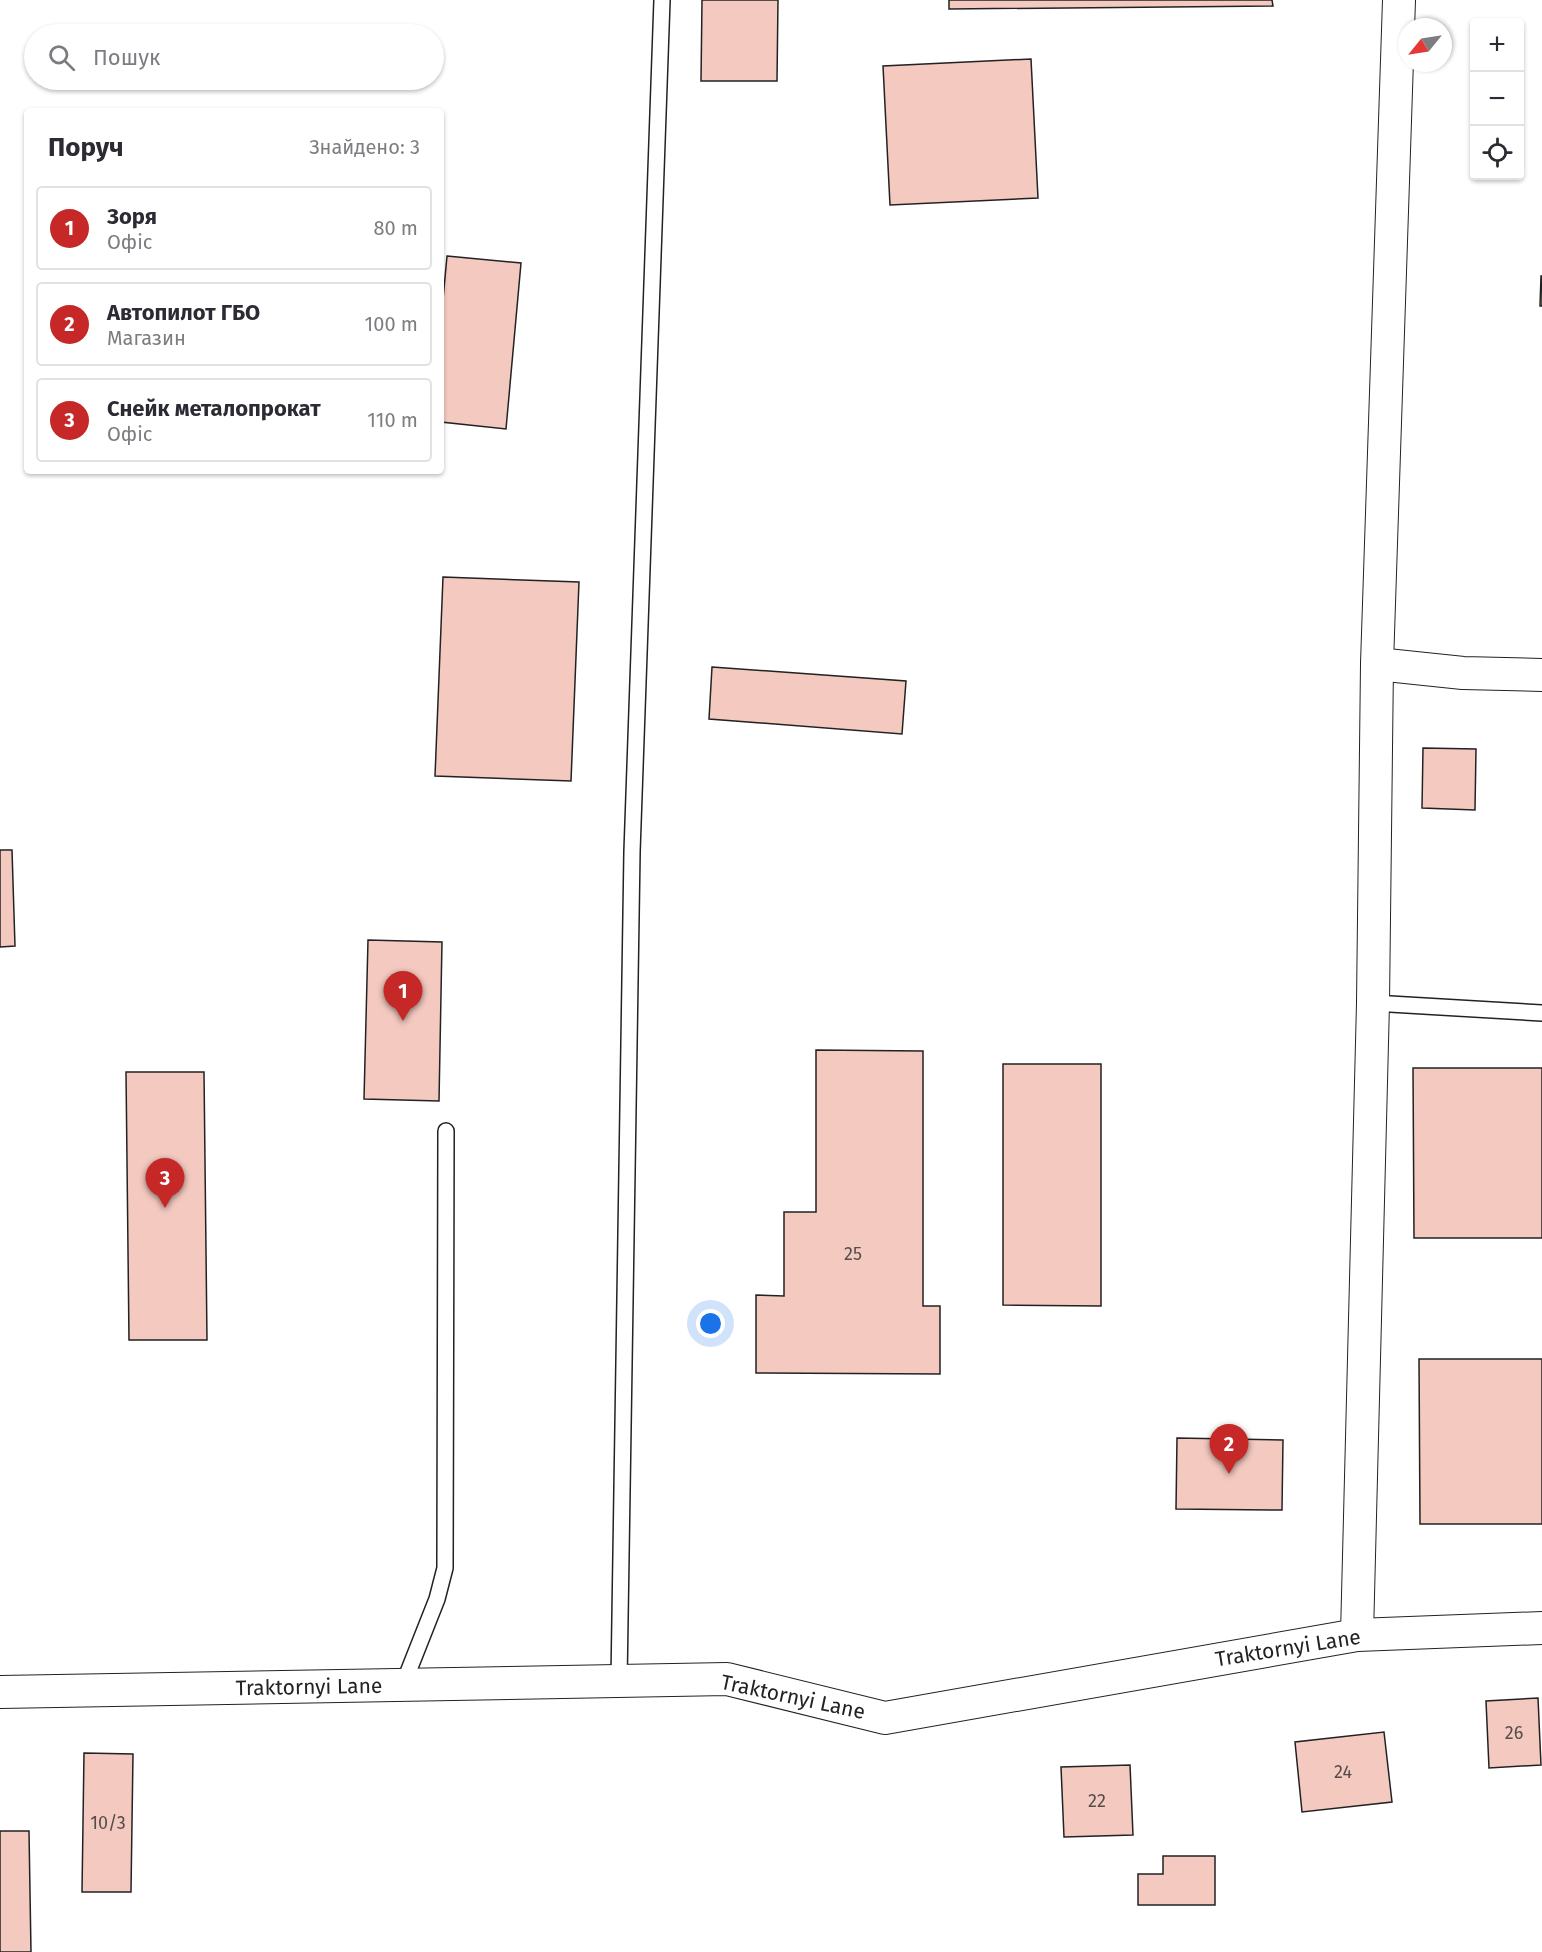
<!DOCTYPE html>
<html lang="uk">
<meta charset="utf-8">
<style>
body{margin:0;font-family:"Fira Sans",sans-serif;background:#f2f2f3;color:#2b2b33}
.controls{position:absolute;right:18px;top:18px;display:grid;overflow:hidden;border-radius:6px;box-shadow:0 2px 4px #0004}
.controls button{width:54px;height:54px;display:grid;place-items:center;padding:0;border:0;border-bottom:2px solid #e1e1e2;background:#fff;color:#2b2b33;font:30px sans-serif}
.compass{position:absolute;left:1398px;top:18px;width:54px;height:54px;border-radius:50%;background:#fff;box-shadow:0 2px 4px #0004;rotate:240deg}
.you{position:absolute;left:711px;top:1324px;width:21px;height:21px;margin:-15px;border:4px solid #fff;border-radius:50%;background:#1a73e8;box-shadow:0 0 0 9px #1a73e833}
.badge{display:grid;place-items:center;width:39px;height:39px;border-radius:50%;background:#c62828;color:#fff;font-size:20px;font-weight:700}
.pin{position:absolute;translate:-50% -50px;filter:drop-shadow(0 2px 3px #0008)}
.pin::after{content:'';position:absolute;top:32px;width:21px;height:18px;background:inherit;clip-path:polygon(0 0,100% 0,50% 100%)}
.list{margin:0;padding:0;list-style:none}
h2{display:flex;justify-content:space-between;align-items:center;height:78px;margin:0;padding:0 24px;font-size:26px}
h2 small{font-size:20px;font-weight:400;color:#7c7c81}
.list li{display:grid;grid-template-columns:39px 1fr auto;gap:18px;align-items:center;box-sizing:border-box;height:84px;margin:0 12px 12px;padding:0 12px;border:2px solid #e1e1e2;border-radius:6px}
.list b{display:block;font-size:22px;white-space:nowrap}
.list p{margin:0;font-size:20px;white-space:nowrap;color:#7c7c81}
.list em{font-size:20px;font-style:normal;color:#7c7c81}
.icon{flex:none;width:33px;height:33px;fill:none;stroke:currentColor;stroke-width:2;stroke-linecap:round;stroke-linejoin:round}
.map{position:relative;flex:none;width:1542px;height:1952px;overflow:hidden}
.search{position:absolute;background:#fff;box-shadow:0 2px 4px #0004;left:24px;top:24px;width:420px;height:66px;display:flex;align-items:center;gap:15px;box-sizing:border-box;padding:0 21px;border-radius:33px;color:#7c7c81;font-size:22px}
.panel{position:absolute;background:#fff;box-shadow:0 2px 4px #0004;left:24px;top:108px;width:420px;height:366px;border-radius:6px}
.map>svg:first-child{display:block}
.building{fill:#f3c9c0;stroke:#222;stroke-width:1.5}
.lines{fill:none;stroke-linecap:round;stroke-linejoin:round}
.service-casing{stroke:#222;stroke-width:18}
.minor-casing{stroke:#222;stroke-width:34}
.service{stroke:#fff;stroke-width:15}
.minor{stroke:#fff;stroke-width:32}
.labels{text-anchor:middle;stroke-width:4.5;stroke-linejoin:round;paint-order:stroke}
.number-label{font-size:18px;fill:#564c4a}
.street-label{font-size:21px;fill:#222;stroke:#fff}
</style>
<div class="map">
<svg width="1542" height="1952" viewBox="0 0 1542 1952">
<rect width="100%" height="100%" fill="#fff"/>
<g class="building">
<path d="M702,0H778L777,81H701Z"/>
<path d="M949,0H1272L1273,6L949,9Z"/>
<path d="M1031,59L1038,198L890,205L883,66Z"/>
<path d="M447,256L521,263L506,429L441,422V321Z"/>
<path d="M1541,276H1542V306H1540Z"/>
<path d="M443,577L579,582L571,781L435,776Z"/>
<path d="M712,667L906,681L902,734L709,719Z"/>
<path d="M1423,748L1476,749L1475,810L1422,808Z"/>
<path d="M0,850H12L15,946L0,947Z"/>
<path d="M368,940L442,942L439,1101L364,1099Z"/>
<path d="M816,1050L923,1051V1306H940V1374L756,1373V1295L784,1296V1212H816Z"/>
<path d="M1003,1064H1101V1306L1003,1305Z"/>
<path d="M1413,1068H1542V1238H1414Z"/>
<path d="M126,1072H204L207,1340H129Z"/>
<path d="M1419,1359H1542V1524H1420Z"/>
<path d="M1177,1438L1283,1440L1282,1510L1176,1509Z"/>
<path d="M1538,1698L1541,1765L1489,1768L1486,1701Z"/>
<path d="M1384,1732L1392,1802L1302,1812L1295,1742Z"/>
<path d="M84,1753L133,1754L131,1892H82Z"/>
<path d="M1130,1765L1133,1835L1064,1837L1061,1767Z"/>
<path d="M0,1831H29L31,1952H0Z"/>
<path d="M1163,1856H1215V1905H1138V1874H1163Z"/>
</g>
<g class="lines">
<g class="service-casing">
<g id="service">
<path d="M1373,1003L1542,1013"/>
<path d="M619,1682L632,852L662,0"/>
<path d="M403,1685L437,1599L445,1568L446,1131"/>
</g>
</g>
<g class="minor-casing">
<g id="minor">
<path d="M1377,664L1463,673L1542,675"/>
<path d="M1357,1635L1373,1003L1377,664L1399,0"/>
<path d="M0,1692L727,1679L885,1718L1357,1635L1542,1628"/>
</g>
</g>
<use href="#service" class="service"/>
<use href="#minor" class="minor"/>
</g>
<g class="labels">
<g class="number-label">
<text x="853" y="1260">25</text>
<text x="1514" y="1739">26</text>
<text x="1343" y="1778">24</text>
<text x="1097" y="1807">22</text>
<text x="108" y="1829">10/3</text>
</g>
<g class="street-label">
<text transform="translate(1288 1648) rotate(-9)" y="7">Traktornyi Lane</text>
<text transform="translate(309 1687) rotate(-1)" y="7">Traktornyi Lane</text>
<text transform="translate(793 1697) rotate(12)" y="7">Traktornyi Lane</text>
</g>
</g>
</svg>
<div class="controls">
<button>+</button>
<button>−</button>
<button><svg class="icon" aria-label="locate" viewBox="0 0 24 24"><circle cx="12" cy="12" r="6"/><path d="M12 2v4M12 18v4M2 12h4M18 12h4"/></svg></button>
</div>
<svg class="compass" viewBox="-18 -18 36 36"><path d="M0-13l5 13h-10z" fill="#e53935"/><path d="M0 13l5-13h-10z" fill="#7c7c81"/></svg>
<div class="you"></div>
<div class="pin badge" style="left:403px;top:1021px">1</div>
<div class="pin badge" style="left:1229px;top:1474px">2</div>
<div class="pin badge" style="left:165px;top:1208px">3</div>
<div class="search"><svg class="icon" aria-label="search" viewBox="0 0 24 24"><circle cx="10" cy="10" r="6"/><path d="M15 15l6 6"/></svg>Пошук</div>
<section class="panel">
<h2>Поруч<small>Знайдено: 3</small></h2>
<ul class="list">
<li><span class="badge">1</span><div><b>Зоря</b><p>Офіс</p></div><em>80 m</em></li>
<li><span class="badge">2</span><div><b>Автопилот ГБО</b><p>Магазин</p></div><em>100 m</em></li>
<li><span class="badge">3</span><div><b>Снейк металопрокат</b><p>Офіс</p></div><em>110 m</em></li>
</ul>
</section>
</div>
